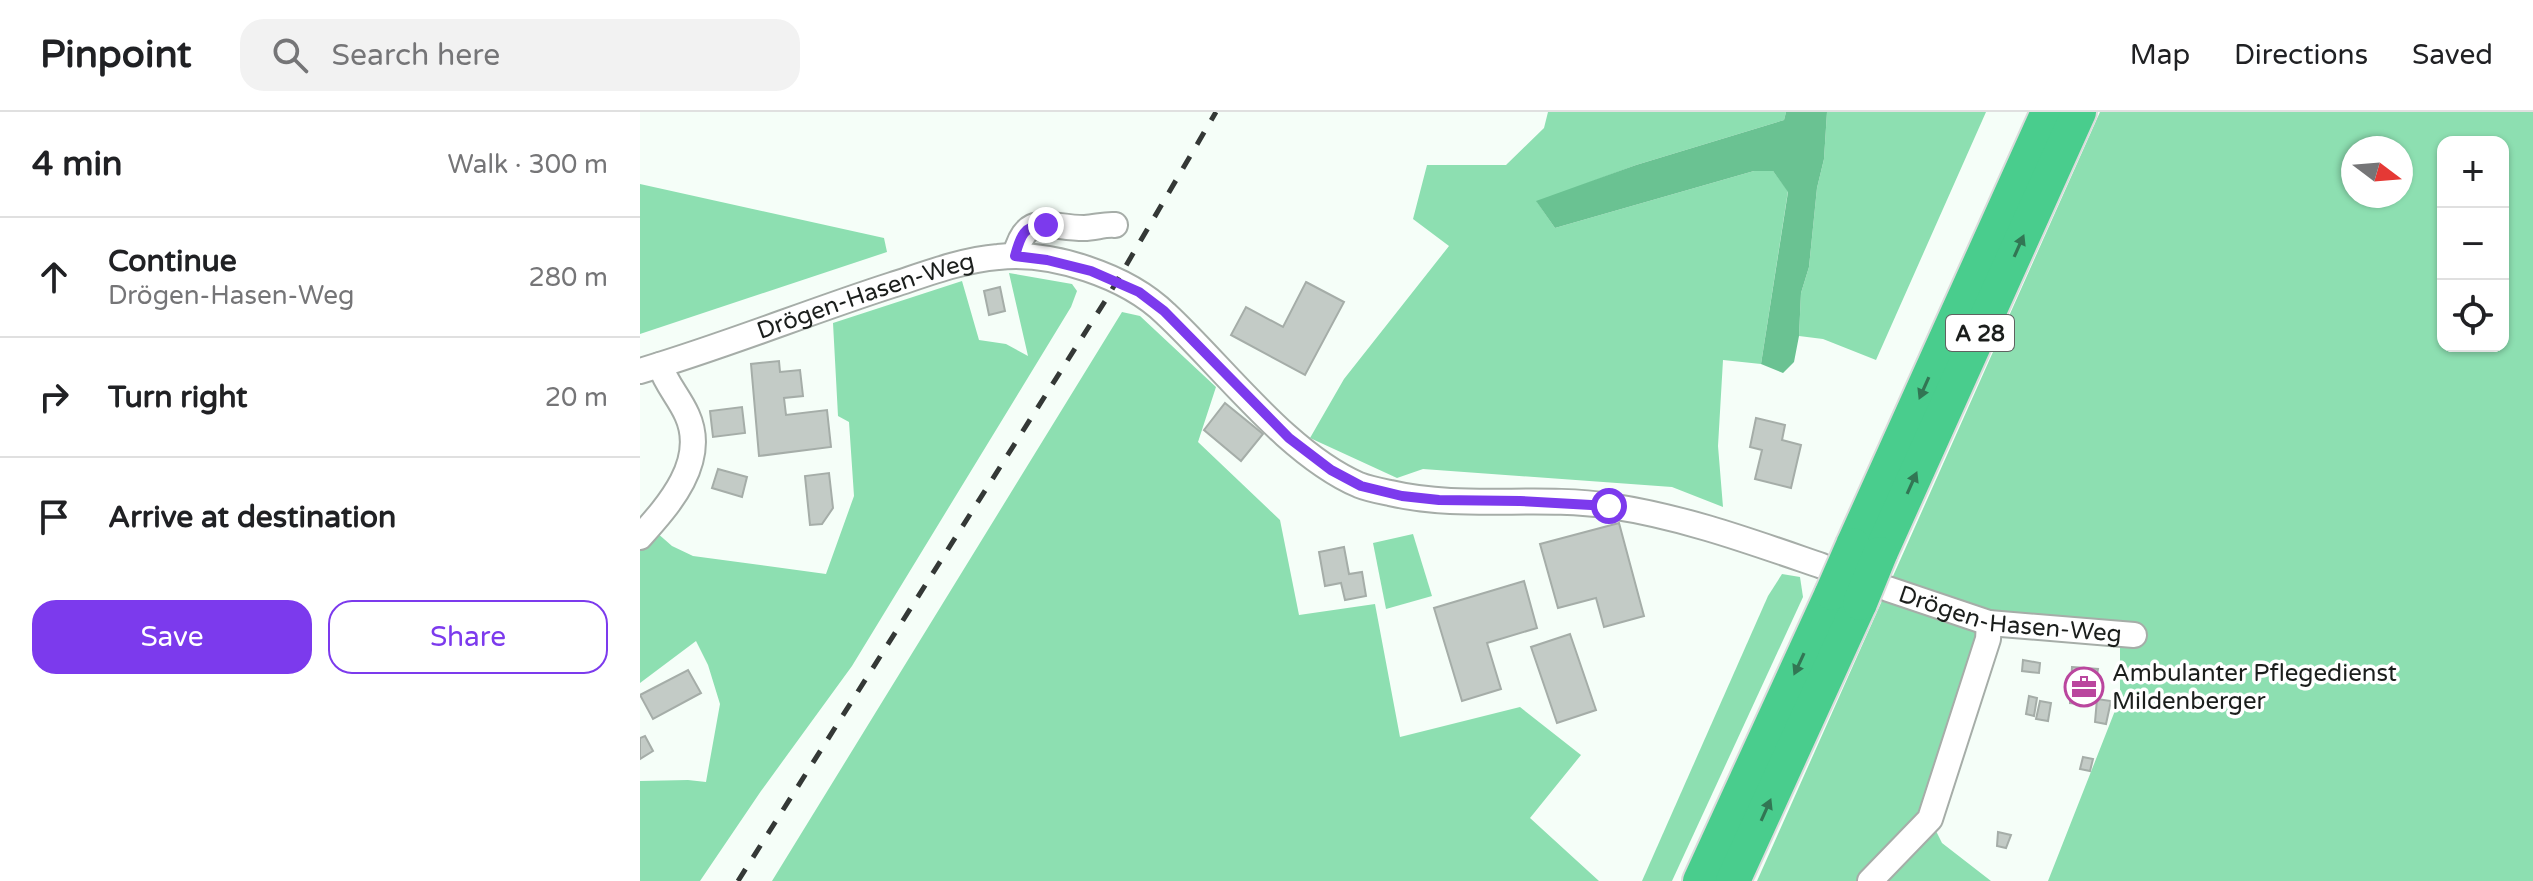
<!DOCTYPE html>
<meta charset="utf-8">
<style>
body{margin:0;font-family:"Varela Round",sans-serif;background:#f2f2f2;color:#202124}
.controls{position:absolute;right:24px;top:24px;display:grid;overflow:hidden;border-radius:16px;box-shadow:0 2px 6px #0004}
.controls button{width:72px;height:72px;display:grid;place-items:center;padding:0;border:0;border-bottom:2px solid #e0e0e0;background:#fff;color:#202124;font:40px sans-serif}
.compass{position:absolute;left:1701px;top:24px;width:72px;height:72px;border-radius:50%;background:#fff;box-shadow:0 2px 6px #0004;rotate:106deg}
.stop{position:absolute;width:24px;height:24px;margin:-18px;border:6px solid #7c3aed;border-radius:50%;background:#fff}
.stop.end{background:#7c3aed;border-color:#fff;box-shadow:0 2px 8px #0008}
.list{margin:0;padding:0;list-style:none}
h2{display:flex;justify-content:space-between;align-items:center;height:104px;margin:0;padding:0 32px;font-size:34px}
h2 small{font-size:26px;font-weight:400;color:#757577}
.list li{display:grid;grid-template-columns:52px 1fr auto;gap:24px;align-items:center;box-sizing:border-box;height:120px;padding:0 32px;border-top:2px solid #e0e0e0}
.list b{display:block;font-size:30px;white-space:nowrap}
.list p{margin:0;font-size:26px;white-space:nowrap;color:#757577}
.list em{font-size:26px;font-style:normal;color:#757577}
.actions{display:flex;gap:16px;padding:24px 32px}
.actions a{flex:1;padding:18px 0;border:2px solid #7c3aed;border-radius:24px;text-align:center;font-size:28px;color:#7c3aed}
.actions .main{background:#7c3aed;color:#fff}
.icon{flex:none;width:44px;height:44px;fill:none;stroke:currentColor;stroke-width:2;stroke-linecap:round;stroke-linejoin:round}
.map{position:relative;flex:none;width:1893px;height:769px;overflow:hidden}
header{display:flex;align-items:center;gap:48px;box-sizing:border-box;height:112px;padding:0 40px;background:#fff;border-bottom:2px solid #e0e0e0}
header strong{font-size:38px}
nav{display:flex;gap:44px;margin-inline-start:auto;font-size:28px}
.search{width:560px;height:72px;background:#f2f2f2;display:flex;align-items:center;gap:20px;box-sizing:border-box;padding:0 28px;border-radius:24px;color:#757577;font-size:30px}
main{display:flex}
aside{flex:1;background:#fff}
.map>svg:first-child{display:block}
.green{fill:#8ddfb1;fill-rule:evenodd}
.water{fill:#6ac292}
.building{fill:#c3cbc6;stroke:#a5ada8;stroke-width:2}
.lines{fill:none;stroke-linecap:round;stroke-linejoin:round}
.minor-casing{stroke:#a6ada8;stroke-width:28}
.highway-casing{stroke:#dbdbdb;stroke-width:38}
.minor{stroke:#fff;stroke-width:24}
.highway{stroke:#49cd8d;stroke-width:34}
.rail{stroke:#343836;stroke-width:5;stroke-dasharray:14 14;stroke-linecap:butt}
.highway-bridge-casing{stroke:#dbdbdb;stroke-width:38;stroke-linecap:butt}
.highway-bridge{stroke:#49cd8d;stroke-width:34}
.oneway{fill:#327654}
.route{stroke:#7c3aed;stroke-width:10}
.labels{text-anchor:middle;stroke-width:7;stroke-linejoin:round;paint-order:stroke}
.shield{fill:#fff;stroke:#5f6260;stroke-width:2}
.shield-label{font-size:22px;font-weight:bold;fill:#1b1e1c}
.street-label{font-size:24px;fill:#1b1e1c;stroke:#fff}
.poi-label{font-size:24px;fill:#1b1e1c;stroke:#fff;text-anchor:start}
</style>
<header>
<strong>Pinpoint</strong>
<div class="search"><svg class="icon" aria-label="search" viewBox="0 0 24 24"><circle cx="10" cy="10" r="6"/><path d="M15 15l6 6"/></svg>Search here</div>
<nav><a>Map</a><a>Directions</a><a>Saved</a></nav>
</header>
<main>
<aside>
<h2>4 min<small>Walk · 300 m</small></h2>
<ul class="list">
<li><svg class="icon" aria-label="ahead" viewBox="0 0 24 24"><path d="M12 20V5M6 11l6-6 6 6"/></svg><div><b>Continue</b><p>Drögen-Hasen-Weg</p></div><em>280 m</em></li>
<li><svg class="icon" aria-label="right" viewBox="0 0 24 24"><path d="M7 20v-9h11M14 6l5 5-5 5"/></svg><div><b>Turn right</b></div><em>20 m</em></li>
<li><svg class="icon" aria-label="arrive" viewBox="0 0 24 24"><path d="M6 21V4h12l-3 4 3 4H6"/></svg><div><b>Arrive at destination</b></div></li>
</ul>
<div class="actions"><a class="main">Save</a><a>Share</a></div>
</aside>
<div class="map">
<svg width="1893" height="769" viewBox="0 0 1893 769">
<rect width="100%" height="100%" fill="#f5fef8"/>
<g class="green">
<path d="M908,0H1146L1144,8L996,53L897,90L915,116L1114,59H1133L1148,79L1121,252L1083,248L1078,334L1083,395L1032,375L783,357L757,366L670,326L704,267L809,134L773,107L787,53H866L904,16Z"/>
<path d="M1187,0H1346L1236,248L1183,227L1159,224L1161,181L1169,155L1177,76L1184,47Z"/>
<path d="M1460,0H1893V769H1408L1480,586V522L1349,512L1290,707L1302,731L1351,769H1117ZM1803,30H1863V234H1803ZM1713,36H1761V84H1713Z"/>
<path d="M0,72L244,126L247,140L0,222Z"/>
<path d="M369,161L432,172L437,179L431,195L212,554L121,679L60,769H0V669L48,668L66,670L80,592L68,553L56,529L0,571V438L16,420L32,434L53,444L186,462L214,384L209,310L198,304L193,211L322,169L339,228L366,232L388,244Z"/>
<path d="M482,200L500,204L576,275L558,330L640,408L659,503L735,492L760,625L880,595L941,643L890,706L959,769H132Z"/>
<path d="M773,422L792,484L746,497L733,431Z"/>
<path d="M1142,462L1160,465L1163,485L1032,769H1002L1128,484Z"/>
</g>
<path class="water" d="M1146,0H1187L1184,47L1177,76L1169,155L1161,181L1159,224L1154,250L1143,261L1121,252L1148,80L1133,59H1114L915,116L896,89L996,53L1144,8Z"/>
<g class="building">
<path d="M666,170L704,190L665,263L591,223L606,195L643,215Z"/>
<path d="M360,175L365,199L349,203L344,179Z"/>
<path d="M139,249L140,260L160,258L163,284L144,286L146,303L187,298L191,335L119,344L111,252Z"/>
<path d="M585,291L623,322L601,349L564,318Z"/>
<path d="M102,295L105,321L73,325L70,299Z"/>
<path d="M1116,306L1145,313L1142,328L1161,333L1151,376L1115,367L1122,338L1110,335Z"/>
<path d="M78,357L107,365L102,385L72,376Z"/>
<path d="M189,361L193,396L182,412L170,413L165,364Z"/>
<path d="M979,411L1004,504L964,515L956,486L918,496L900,432Z"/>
<path d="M704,435L709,462L722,460L726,484L705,488L701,471L685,474L679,440Z"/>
<path d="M884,469L897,516L847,531L861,577L822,589L794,496Z"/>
<path d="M930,522L956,598L917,611L891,535Z"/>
<path d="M1383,548L1400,551L1399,561L1382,559Z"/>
<path d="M1432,555L1458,557L1451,593L1430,591Z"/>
<path d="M48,558L61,581L13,607L0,583Z"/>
<path d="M1389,584L1397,586L1394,604L1386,602Z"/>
<path d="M1457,587L1471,589L1466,612L1455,610Z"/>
<path d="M1400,589L1411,591L1408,609L1396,607Z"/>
<path d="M5,624L13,639L0,647V626Z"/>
<path d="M1443,645L1453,647L1450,659L1440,657Z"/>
<path d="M1358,720L1371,723L1366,736L1357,734Z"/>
</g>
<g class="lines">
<g class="minor-casing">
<g id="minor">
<path d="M375,144C386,98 408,116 444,116C455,116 464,112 475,113"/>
<path id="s1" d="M0,259C85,234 168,200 252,173C286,162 322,148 358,145C412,139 487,164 526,202C583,255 647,342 719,373C729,377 740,379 750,381C822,398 898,383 970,394C1044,405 1112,430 1182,454"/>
<path d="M0,425C29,393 68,349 47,303C39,285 26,272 20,253"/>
<path id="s2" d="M1248,477L1349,511L1494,523"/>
<path d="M1230,769L1290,707L1348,527L1349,511"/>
</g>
</g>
<g class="highway-casing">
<g id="highway">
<path d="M1213,433L1408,0"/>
<path d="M1240,442L1439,0"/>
<path d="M1060,769L1192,481"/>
<path d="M1093,769L1220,491"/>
</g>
</g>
<use href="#minor" class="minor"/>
<use href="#highway" class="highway"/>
<path class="rail" d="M98,769L467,186L576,0"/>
<g class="highway-bridge-casing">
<g id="highway-bridge">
<path d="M1192,481L1213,433"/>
<path d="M1220,491L1240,442"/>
</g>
</g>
<use href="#highway-bridge" class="highway-bridge"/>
</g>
<defs><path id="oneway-solid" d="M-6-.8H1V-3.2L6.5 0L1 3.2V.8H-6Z" transform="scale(2)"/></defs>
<g class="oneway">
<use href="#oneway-solid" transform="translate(1379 134) rotate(-66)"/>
<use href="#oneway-solid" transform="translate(1284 276) rotate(114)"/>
<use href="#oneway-solid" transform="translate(1272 371) rotate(-66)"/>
<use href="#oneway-solid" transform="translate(1159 552) rotate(115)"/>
<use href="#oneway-solid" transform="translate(1126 698) rotate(-66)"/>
</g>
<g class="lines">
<path class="route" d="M406,113C384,112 380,125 375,144L407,148L451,159L499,180L524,199L649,326L691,358L721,374L762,384L799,388L880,389L969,394"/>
</g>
<defs>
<g id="office-ring" transform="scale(2)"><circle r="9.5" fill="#fff" stroke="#ba469e" stroke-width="1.5"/><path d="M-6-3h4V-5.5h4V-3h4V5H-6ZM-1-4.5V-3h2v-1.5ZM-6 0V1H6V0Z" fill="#ba469e"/></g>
</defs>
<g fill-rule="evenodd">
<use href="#office-ring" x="1444" y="575"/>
</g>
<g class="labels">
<rect class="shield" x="1306" y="203" width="68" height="36" rx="6"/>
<g class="shield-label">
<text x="1340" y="229">A 28</text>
</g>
<g class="street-label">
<text dy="8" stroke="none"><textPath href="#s1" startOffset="238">Drögen-Hasen-Weg</textPath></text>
<text dy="8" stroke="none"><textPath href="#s2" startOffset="126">Drögen-Hasen-Weg</textPath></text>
</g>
<g class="poi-label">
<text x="1472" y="569">Ambulanter Pflegedienst<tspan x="1472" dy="28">Mildenberger</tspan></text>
</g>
</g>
</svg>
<div class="controls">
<button>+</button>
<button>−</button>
<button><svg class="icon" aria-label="locate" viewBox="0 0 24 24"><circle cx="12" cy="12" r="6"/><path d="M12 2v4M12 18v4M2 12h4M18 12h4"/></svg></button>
</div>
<svg class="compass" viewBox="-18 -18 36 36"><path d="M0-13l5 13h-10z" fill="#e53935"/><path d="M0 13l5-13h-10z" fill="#757577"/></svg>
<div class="stop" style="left:969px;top:394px"></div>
<div class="stop end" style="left:406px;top:113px"></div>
</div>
</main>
